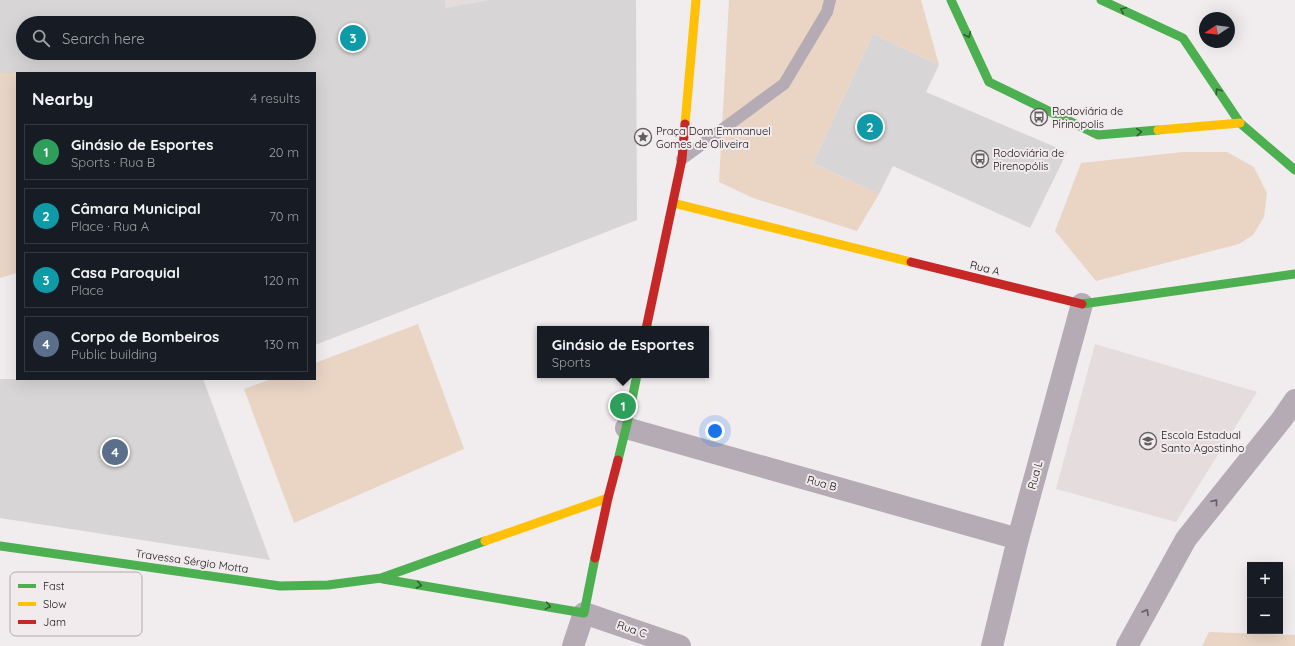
<!DOCTYPE html>
<meta charset="utf-8">
<style>
body{margin:0;font-family:Quicksand,sans-serif;background:#242831;color:#f1f3f6}
.controls{position:absolute;right:12px;bottom:12px;display:grid;overflow:hidden;border-radius:0px;box-shadow:0 4px 16px #0002}
.controls button{width:36px;height:36px;display:grid;place-items:center;padding:0;border:0;border-bottom:1px solid #363941;background:#171b24;color:#f1f3f6;font:20px sans-serif}
.compass{position:absolute;left:1199px;top:12px;width:36px;height:36px;border-radius:50%;background:#171b24;box-shadow:0 4px 16px #0002;rotate:257deg}
.you{position:absolute;left:715px;top:431px;width:14px;height:14px;margin:-10px;border:3px solid #fff;border-radius:50%;background:#1a73e8;box-shadow:0 0 0 6px #1a73e833}
.badge{display:grid;place-items:center;width:26px;height:26px;border-radius:50%;background:#b45309;color:#fff;font-size:13px;font-weight:700}
.pin{position:absolute;translate:-50% -50%;border:2px solid #fff;box-shadow:0 1px 4px #0006}
.popup{position:absolute;left:537px;top:326px;width:172px;height:52px;box-sizing:border-box;display:grid;place-content:center;border-radius:0px;background:#171b24;filter:drop-shadow(0 1px 3px #0005);font-size:13px;white-space:nowrap;color:#9ea1a6}
.popup b{font-size:15px;color:#f1f3f6}
.popup::after{content:'';position:absolute;left:50%;top:100%;margin-left:-8px;border:8px solid transparent;border-top-color:#171b24}
.list{margin:0;padding:0;list-style:none}
h2{display:flex;justify-content:space-between;align-items:center;height:52px;margin:0;padding:0 16px;font-size:17px}
h2 small{font-size:13px;font-weight:400;color:#9ea1a6}
.list li{display:grid;grid-template-columns:26px 1fr auto;gap:12px;align-items:center;box-sizing:border-box;height:56px;margin:0 8px 8px;padding:0 8px;border:1px solid #363941;border-radius:0px}
.list b{display:block;font-size:15px;white-space:nowrap}
.list p{margin:0;font-size:13px;white-space:nowrap;color:#9ea1a6}
.list em{font-size:13px;font-style:normal;color:#9ea1a6}
.icon{flex:none;width:22px;height:22px;fill:none;stroke:currentColor;stroke-width:2;stroke-linecap:round;stroke-linejoin:round}
.map{position:relative;flex:none;width:1295px;height:646px;overflow:hidden}
.search{position:absolute;background:#171b24;box-shadow:0 4px 16px #0002;left:16px;top:16px;width:300px;height:44px;display:flex;align-items:center;gap:10px;box-sizing:border-box;padding:0 14px;border-radius:22px;color:#9ea1a6;font-size:15px}
.panel{position:absolute;background:#171b24;box-shadow:0 4px 16px #0002;left:16px;top:72px;width:300px;height:308px;border-radius:0px}
.map>svg:first-child{display:block}
.built{fill:#e5dcde}
.green{fill:#ead5c5}
.building{fill:#d8d5d6;fill-rule:evenodd}
.lines{fill:none;stroke-linecap:round;stroke-linejoin:round}
.lane{stroke:#b4abb5;stroke-width:12}
.street{stroke:#b4abb5;stroke-width:22}
.fast{stroke:#4caf50;stroke-width:9}
.slow{stroke:#ffc107;stroke-width:9}
.jam{stroke:#c62828;stroke-width:9}
.oneway{stroke:#306031}
.oneway2{stroke:#645e64}
.labels{text-anchor:middle;stroke-width:4;stroke-linejoin:round;paint-order:stroke}
.poi-label{font-size:11px;fill:#141212;stroke:#f2ebed;text-anchor:start}
.street-label{font-size:11px;fill:#141212;stroke:#f2ebed}
.key{fill:#f2ebed;stroke:#afaaab;stroke-width:1}
.key-label{font-size:11px;fill:#141212}
</style>
<div class="map">
<svg width="1295" height="646" viewBox="0 0 1295 646">
<rect width="100%" height="100%" fill="#f1ecee"/>
<g class="built">
<path d="M445,0H488L446,8Z"/>
<path d="M1095,344L1257,392L1176,522L1056,489Z"/>
</g>
<g class="green">
<path d="M0,0L23,23V53L17,73V273L0,278Z"/>
<path d="M729,0H921L939,65L873,34L813,163L879,194L857,231L753,198L719,182Z"/>
<path d="M1183,152H1227L1254,167L1267,193L1264,217L1253,235L1239,244L1096,281L1055,231L1081,163Z"/>
<path d="M418,324L464,449L294,523L244,389L271,379H315V363Z"/>
<path d="M1209,632L1295,635V646H1202Z"/>
</g>
<g class="building">
<path d="M0,0H445L446,8L488,0H636L637,220L315,345V73H0ZM23,23H309V53H23Z"/>
<path d="M873,34L939,65L926,92L1067,152L1030,228L893,166L879,194L813,163Z"/>
<path d="M0,379H203L270,560L0,518Z"/>
</g>
<g class="lines">
<path class="lane" d="M682,159L784,84L827,12L830,0"/>
<g class="street">
<path d="M626,428L1018,539"/>
<path d="M573,646L584,613L680,646"/>
<path d="M992,646L1018,539L1082,304"/>
<path d="M1127,646L1186,539L1282,419L1295,400"/>
</g>
<g class="fast">
<path d="M951,0L989,82L1098,135L1158,130"/>
<path d="M1101,0L1183,38L1240,123L1295,170"/>
<path d="M1082,304L1295,274"/>
<path d="M618,460L626,428L637,375"/>
<path d="M0,546L280,586L328,585L381,578L485,541"/>
<path d="M383,579L584,613L595,558"/>
</g>
<g class="slow">
<path d="M685,124L696,0"/>
<path d="M1158,130L1240,123"/>
<path d="M673,203L911,262"/>
<path d="M485,541L608,498"/>
</g>
<g class="jam">
<path d="M911,262L1082,304"/>
<path d="M646,329L682,159L685,124"/>
<path d="M595,558L608,498L618,460"/>
</g>
</g>
<defs><path id="oneway-chevron" d="M-2-3.5L2.5 0L-2 3.5" fill="none" stroke-width="1.6" stroke-linecap="round" stroke-linejoin="round"/></defs>
<g class="oneway">
<use href="#oneway-chevron" transform="translate(1123 10) rotate(-155)"/>
<use href="#oneway-chevron" transform="translate(968 35) rotate(65)"/>
<use href="#oneway-chevron" transform="translate(1218 91) rotate(-124)"/>
<use href="#oneway-chevron" transform="translate(1139 132) rotate(-5)"/>
<use href="#oneway-chevron" transform="translate(419 585) rotate(10)"/>
<use href="#oneway-chevron" transform="translate(548 606) rotate(10)"/>
</g>
<g class="oneway2">
<use href="#oneway-chevron" transform="translate(1215 502) rotate(-51)"/>
<use href="#oneway-chevron" transform="translate(1146 612) rotate(-61)"/>
</g>
<defs>
<g id="bus-ring" transform="scale(0.9)"><circle r="9.5" fill="#f2ebed" stroke="#615e5f" stroke-width="1.5"/><path d="M-5-6H5V4H4V6H2V4H-2V6H-4V4H-5ZM-3.5-4V0h7V-4ZM-3.5 1.2v1.5H-2V1.2ZM2 1.2v1.5H3.5V1.2Z" fill="#615e5f"/></g>
<g id="sight-ring" transform="scale(0.9)"><circle r="9.5" fill="#f2ebed" stroke="#615e5f" stroke-width="1.5"/><path d="M0-6L1.8-2.2L6-1.7L2.9 1.2L3.7 5.4L0 3.3L-3.7 5.4L-2.9 1.2L-6-1.7L-1.8-2.2Z" fill="#615e5f"/></g>
<g id="school-ring" transform="scale(0.9)"><circle r="9.5" fill="#f2ebed" stroke="#615e5f" stroke-width="1.5"/><path d="M0-5L7-2L0 1L-7-2ZM-4 1L0 2.5L4 1V4Q0 6-4 4Z" fill="#615e5f"/></g>
</defs>
<g fill-rule="evenodd">
<use href="#bus-ring" x="1039" y="117"/>
<use href="#sight-ring" x="643" y="137"/>
<use href="#bus-ring" x="980" y="159"/>
<use href="#school-ring" x="1148" y="441"/>
</g>
<g class="labels">
<g class="poi-label">
<text x="1052" y="115">Rodoviária de<tspan x="1052" dy="13">Pirinopolis</tspan></text>
<text x="656" y="135">Praça Dom Emmanuel<tspan x="656" dy="13">Gomes de Oliveira</tspan></text>
<text x="993" y="157">Rodoviária de<tspan x="993" dy="13">Pirenopólis</tspan></text>
<text x="1161" y="439">Escola Estadual<tspan x="1161" dy="13">Santo Agostinho</tspan></text>
</g>
<g class="street-label">
<text transform="translate(985 268) rotate(14)" y="4">Rua A</text>
<text transform="translate(1035 475) rotate(-75)" y="4">Rua L</text>
<text transform="translate(822 483) rotate(16)" y="4">Rua B</text>
<text transform="translate(192 561) rotate(8)" y="4">Travessa Sérgio Motta</text>
<text transform="translate(632 629) rotate(19)" y="4">Rua C</text>
</g>
</g>
<rect x="10" y="572" width="132" height="64" rx="6" class="key"/>
<rect x="18" y="584" width="18" height="4" fill="#4caf50"/>
<rect x="18" y="602" width="18" height="4" fill="#ffc107"/>
<rect x="18" y="620" width="18" height="4" fill="#c62828"/>
<g class="key-label">
<text x="43" y="590">Fast</text>
<text x="43" y="608">Slow</text>
<text x="43" y="626">Jam</text>
</g>
</svg>
<div class="controls">
<button>+</button>
<button>−</button>
</div>
<svg class="compass" viewBox="-18 -18 36 36"><path d="M0-13l5 13h-10z" fill="#e53935"/><path d="M0 13l5-13h-10z" fill="#9ea1a6"/></svg>
<div class="you"></div>
<div class="pin badge" style="left:623px;top:406px;background:#2e9e5b">1</div>
<div class="popup"><b>Ginásio de Esportes</b>Sports</div>
<div class="pin badge" style="left:870px;top:127px;background:#0f9aa8">2</div>
<div class="pin badge" style="left:353px;top:38px;background:#0f9aa8">3</div>
<div class="pin badge" style="left:115px;top:452px;background:#5c6f8a">4</div>
<div class="search"><svg class="icon" aria-label="search" viewBox="0 0 24 24"><circle cx="10" cy="10" r="6"/><path d="M15 15l6 6"/></svg>Search here</div>
<section class="panel">
<h2>Nearby<small>4 results</small></h2>
<ul class="list">
<li><span class="badge" style="background:#2e9e5b">1</span><div><b>Ginásio de Esportes</b><p>Sports · Rua B</p></div><em>20 m</em></li>
<li><span class="badge" style="background:#0f9aa8">2</span><div><b>Câmara Municipal</b><p>Place · Rua A</p></div><em>70 m</em></li>
<li><span class="badge" style="background:#0f9aa8">3</span><div><b>Casa Paroquial</b><p>Place</p></div><em>120 m</em></li>
<li><span class="badge" style="background:#5c6f8a">4</span><div><b>Corpo de Bombeiros</b><p>Public building</p></div><em>130 m</em></li>
</ul>
</section>
</div>
